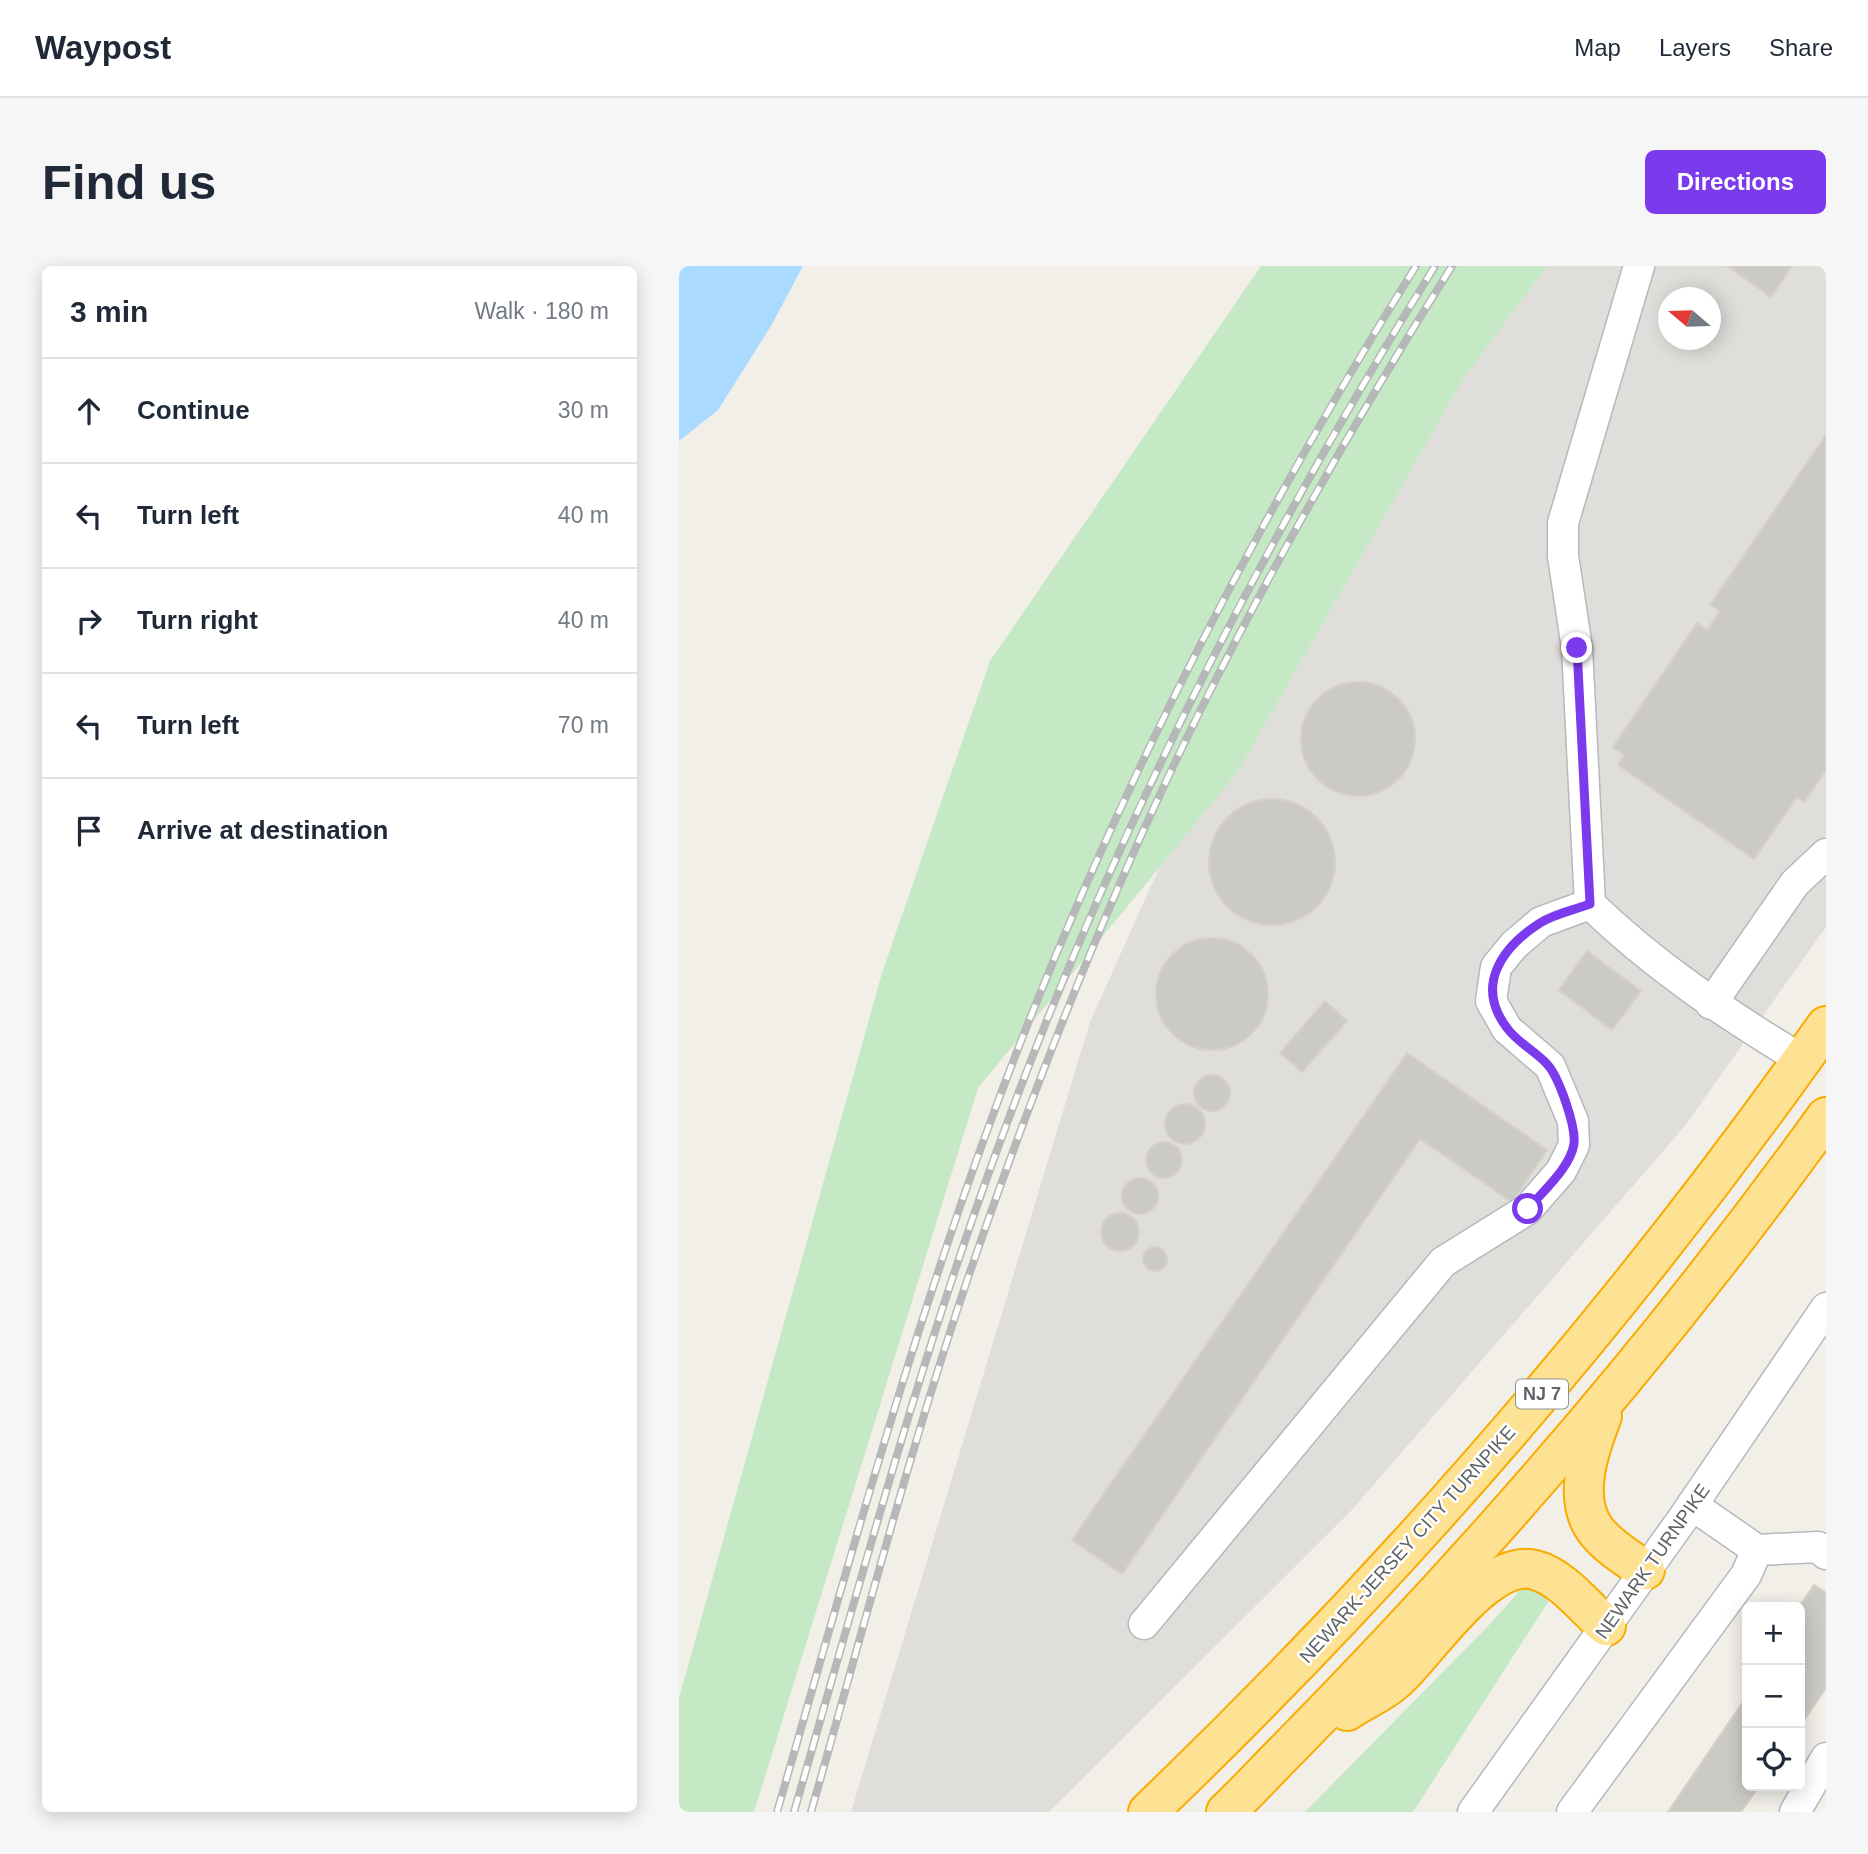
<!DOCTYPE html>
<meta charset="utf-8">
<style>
body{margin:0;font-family:Arial,sans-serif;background:#f6f6f7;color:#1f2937}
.controls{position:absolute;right:21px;bottom:21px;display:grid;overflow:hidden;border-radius:10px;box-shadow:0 4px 18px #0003}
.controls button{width:63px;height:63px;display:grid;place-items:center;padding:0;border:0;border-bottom:2px solid #e0e1e3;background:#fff;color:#1f2937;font:35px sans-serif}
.compass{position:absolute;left:979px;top:21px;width:63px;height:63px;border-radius:50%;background:#fff;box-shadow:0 4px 18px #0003;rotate:289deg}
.stop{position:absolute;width:21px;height:21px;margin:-16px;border:5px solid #7c3aed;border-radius:50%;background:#fff}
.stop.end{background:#7c3aed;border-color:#fff;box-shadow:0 2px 7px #0008}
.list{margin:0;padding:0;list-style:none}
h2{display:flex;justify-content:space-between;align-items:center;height:91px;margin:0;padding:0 28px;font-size:30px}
h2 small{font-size:23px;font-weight:400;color:#747a83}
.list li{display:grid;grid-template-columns:46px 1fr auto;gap:21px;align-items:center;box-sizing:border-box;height:105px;padding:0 28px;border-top:2px solid #e0e1e3}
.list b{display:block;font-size:26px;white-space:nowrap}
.list em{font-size:23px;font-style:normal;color:#747a83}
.icon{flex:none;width:38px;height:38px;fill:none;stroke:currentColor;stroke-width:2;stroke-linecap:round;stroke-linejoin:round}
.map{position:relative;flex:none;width:1147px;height:1546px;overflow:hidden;border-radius:10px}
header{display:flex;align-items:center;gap:42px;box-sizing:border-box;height:98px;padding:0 35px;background:#fff;border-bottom:2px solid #e0e1e3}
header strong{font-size:33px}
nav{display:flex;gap:38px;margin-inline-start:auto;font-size:24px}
.intro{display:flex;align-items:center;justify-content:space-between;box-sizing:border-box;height:168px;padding:0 42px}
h1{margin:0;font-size:49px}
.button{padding:18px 32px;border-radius:10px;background:#7c3aed;color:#fff;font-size:24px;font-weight:700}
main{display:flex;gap:42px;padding:0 42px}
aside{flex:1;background:#fff;border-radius:10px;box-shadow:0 4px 18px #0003}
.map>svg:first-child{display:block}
.industrial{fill:#e0deda;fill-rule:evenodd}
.green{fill:#c5e8c5}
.water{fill:#aadaff}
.building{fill:#cccac5;stroke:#d6d1c6;stroke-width:2}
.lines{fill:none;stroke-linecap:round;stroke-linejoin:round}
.minor-casing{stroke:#b5b8bc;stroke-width:33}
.highway-casing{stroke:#f9ab00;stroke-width:42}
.minor{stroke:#fff;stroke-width:30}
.highway{stroke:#fde293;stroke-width:38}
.rail-casing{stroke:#b6b7b8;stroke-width:8}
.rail{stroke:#fff;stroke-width:5;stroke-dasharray:16;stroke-linecap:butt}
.route{stroke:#7c3aed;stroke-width:9}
.labels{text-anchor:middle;stroke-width:5;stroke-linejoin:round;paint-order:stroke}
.shield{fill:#fff;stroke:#8f9295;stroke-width:2}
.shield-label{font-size:18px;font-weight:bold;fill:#5f6368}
.street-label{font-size:19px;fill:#5f6368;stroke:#fff}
</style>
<header>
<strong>Waypost</strong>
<nav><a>Map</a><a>Layers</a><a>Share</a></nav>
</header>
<div class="intro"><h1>Find us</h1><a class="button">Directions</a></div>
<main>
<aside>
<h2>3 min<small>Walk · 180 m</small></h2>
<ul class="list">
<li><svg class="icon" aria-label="ahead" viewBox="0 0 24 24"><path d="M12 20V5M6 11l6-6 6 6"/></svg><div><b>Continue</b></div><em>30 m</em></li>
<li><svg class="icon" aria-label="left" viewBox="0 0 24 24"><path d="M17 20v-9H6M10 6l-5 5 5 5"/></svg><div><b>Turn left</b></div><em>40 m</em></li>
<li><svg class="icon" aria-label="right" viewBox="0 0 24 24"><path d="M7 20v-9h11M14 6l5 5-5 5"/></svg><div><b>Turn right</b></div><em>40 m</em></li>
<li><svg class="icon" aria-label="left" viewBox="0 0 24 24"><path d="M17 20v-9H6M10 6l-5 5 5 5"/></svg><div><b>Turn left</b></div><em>70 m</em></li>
<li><svg class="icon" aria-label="arrive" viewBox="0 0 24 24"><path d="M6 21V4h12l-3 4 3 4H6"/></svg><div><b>Arrive at destination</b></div></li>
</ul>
</aside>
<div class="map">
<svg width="1147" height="1546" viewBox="0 0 1147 1546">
<rect width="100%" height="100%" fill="#f1efe8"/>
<path class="industrial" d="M868,0H1147V661L1005,861L671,1246L370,1546H172L411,756L481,600L558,507L785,112ZM989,32H1031V74H989Z"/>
<g class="green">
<path d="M582,0H868L785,112L558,507L299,822L75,1546H0V1432L203,707L311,395Z"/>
<path d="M848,1316L871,1333L734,1546H626L812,1357Z"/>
</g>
<path class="water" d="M0,0H124L92,60L39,144L0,175Z"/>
<g class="building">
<path d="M1048,0H1113L1092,31Z"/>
<path d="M1147,169V504L1125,536L1118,531L1075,593L939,499L945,489L934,481L1018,357L1028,364L1041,345L1031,339Z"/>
<circle cx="679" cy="473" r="57"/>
<circle cx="593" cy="596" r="63"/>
<circle cx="533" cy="728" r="56"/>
<path d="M908,685L962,725L933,764L880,724Z"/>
<path d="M646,735L668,755L623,806L601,787Z"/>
<path d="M728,787L868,884L833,936L741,873L443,1308L393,1274Z"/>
<circle cx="533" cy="827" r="18"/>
<circle cx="506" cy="858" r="20"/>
<circle cx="485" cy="894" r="18"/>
<circle cx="461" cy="930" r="18"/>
<circle cx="441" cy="966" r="19"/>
<circle cx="476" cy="993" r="12"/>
<path d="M1135,1319L1147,1327V1422L1121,1460L1120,1341Z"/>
<path d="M1068,1430V1520H1080L1062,1546H989Z"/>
</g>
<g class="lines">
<g class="minor-casing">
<g id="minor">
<path d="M960,0L884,257V290L898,382L911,638C975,700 1047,748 1123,794"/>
<path d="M1032,738L1116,617L1147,588"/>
<path d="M1013,1239L1078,1284L1139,1281L1147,1288"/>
<path d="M465,1358L764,996L849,943L882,905L895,879L894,855L871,800L828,763L812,735L817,701L835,679L862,656L911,638"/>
<path d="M794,1546L1005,1251L1147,1042"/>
<path d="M893,1546L1067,1309L1078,1284"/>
<path d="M1116,1546L1147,1492"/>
</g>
</g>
<g class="highway-casing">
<g id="highway">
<path d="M923,1150C910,1184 892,1234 918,1266C931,1282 950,1293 966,1304"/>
<path d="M668,1445C685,1434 708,1424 722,1409C752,1380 810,1291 856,1304C883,1311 906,1341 927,1360"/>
<path d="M469,1546C720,1305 947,1043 1147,760"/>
<path d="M547,1546C569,1525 589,1503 610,1482C804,1285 985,1076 1147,851"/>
</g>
</g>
<use href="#minor" class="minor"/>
<use href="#highway" class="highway"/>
<g class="rail-casing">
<g id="rail">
<path d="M98,1546C163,1322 224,1096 304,876C415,569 564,276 737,0"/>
<path d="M115,1546C180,1322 240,1095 321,876C434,568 583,278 756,0"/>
<path d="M132,1546C184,1365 231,1181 292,1003C358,812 433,622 523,441C599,289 683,143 773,0"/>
</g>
</g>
<use href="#rail" class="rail"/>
</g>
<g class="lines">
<path class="route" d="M849,943C864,925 891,902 895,878C897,860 880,811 868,798C856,785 838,776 828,762C796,720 822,682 861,657C875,648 895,644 911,638L898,382"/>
</g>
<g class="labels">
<rect class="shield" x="837" y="1113.5" width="52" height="29" rx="5"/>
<g class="shield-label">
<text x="863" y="1134">NJ 7</text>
</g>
<g class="street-label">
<text transform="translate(728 1278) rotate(-48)" y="7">NEWARK-JERSEY CITY TURNPIKE</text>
<text transform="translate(973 1295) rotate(-55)" y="7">NEWARK TURNPIKE</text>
</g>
</g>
</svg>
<div class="controls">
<button>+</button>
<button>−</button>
<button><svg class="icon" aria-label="locate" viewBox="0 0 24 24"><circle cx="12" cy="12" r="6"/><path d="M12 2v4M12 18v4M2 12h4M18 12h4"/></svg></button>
</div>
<svg class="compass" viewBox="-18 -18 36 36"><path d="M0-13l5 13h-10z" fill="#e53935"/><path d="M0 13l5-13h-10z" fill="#747a83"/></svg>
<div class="stop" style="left:849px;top:943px"></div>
<div class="stop end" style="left:898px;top:382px"></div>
</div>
</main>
